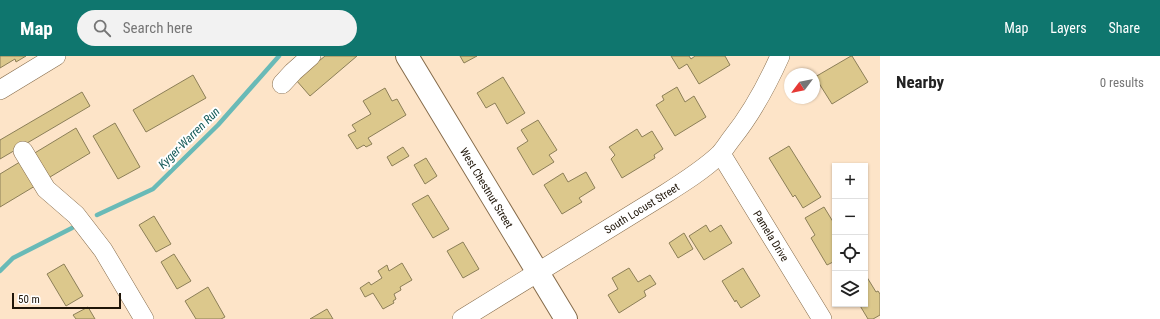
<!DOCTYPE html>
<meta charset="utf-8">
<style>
body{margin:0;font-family:"Roboto Condensed",sans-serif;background:#f2f2f2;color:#222}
.controls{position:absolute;right:12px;bottom:12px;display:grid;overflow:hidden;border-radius:0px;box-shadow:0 1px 3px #0004}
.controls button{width:36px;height:36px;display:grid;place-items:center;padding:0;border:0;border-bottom:1px solid #e0e0e0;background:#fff;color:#222;font:20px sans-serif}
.compass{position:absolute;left:784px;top:12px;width:36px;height:36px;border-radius:50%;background:#fff;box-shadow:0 1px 3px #0004;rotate:238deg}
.scale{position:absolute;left:12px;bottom:10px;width:109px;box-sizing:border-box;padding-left:4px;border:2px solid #1f1508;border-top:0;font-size:11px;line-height:14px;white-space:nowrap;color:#1f1508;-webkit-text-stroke:3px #fff;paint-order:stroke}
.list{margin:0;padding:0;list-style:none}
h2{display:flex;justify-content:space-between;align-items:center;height:52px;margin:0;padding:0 16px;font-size:17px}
h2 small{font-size:13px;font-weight:400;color:#767676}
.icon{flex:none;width:22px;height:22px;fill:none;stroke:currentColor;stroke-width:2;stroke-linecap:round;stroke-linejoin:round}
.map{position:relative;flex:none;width:880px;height:263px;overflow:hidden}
header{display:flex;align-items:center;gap:24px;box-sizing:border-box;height:56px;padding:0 20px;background:#0f766e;color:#fff}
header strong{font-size:19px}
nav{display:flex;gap:22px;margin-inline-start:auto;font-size:14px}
.search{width:280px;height:36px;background:#f2f2f2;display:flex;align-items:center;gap:10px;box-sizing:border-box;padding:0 14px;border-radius:22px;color:#767676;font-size:15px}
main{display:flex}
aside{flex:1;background:#fff}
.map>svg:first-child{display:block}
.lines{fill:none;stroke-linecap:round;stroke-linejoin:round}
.stream{stroke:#69bab7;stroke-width:4.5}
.building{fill:#dcc88c;stroke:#8c7f58}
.minor-casing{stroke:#856b4a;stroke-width:20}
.major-casing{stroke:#856b4a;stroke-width:24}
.minor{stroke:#fff;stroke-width:19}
.major{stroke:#fff;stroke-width:22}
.labels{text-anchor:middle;stroke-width:4;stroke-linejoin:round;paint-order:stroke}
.street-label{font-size:11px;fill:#1f1508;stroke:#fff}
.water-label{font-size:12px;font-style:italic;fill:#155a58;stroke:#fff}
</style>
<header>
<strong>Map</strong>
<div class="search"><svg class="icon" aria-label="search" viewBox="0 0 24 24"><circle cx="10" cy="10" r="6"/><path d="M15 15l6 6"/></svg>Search here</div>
<nav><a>Map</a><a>Layers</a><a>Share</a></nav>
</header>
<main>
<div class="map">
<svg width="880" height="263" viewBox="0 0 880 263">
<rect width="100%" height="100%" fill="#fde4c8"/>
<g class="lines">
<g class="stream">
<path d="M97,159L153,133L218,69L279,0"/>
<path d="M0,215L13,202L72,172"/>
</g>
</g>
<g class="building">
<path d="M0,0H26L16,6L15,3L0,12Z"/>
<path d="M325,0H357L310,40L296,24Z"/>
<path d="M460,0H477L464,7Z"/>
<path d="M671,0H689L691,3L695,0H725L730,9L699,28L687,8L679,13Z"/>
<path d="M851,0H852L868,26L832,48L815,21Z"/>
<path d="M193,19L206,42L146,76L133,54Z"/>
<path d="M503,21L525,57L507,68L495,47L486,52L477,37Z"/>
<path d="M677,31L685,46L694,40L706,61L675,80L656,49L664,44L662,40Z"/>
<path d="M385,32L392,45L397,43L406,59L368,82L372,88L366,91L364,89L357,93L348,79L356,75L352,69L371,58L363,45Z"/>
<path d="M82,36L90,50L0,103V84Z"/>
<path d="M538,64L557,94L549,99L554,106L533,119L517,92L528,85L521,74Z"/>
<path d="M115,67L140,111L118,123L93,80Z"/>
<path d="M76,72L90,97L0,151V118Z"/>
<path d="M637,73L642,81L652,75L663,93L654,99L655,102L622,122L611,103L615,99L609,91Z"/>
<path d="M789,90L821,141L803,152L795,139L793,141L769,102Z"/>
<path d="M403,91L409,100L392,110L387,101Z"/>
<path d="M426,102L437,120L425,128L414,109Z"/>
<path d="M586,116L595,132L579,142L582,146L562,158L544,129L563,117L568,126Z"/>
<path d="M428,139L449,173L433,182L412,148Z"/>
<path d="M824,151L835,169V205L827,209L811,182L815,179L805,162Z"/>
<path d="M154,160L171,188L156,196L139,169Z"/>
<path d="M706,169L710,176L721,169L732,187L704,204L689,180Z"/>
<path d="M684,177L693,193L678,202L669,187Z"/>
<path d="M463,186L479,213L463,222L447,195Z"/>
<path d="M174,198L191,225L177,233L161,206Z"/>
<path d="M402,207L412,224L400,231L401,234L394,238L396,243L393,245L394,247L383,253L373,237L365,241L360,232L369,226L371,229L382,222L378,215L387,209L389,215Z"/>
<path d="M64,208L83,240L66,250L47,218Z"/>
<path d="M629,212L638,226L650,219L656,228L644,235L646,240L619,257L608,239L618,233L612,222Z"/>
<path d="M743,212L760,240L741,252L736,244L735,246L722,225Z"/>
<path d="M865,218L876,236L878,235L880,238V259L873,263H868L859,248H865Z"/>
<path d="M208,231L225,261L221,263H196L185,245Z"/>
<path d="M88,251L95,263H76L73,259Z"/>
<path d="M327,253L333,263H310Z"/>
</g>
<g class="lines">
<g class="minor-casing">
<g id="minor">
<path d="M282,28L293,16L311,0"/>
<path d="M0,34L56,0"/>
<path d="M23,95L46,133L76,159L103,194L144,263"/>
<path id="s1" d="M721,98L822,263"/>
<path id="s2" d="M462,263L665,138C684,126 703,114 719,99C724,94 728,87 732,82C752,57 767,29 780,0"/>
</g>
</g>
<g class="major-casing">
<g id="major">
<path id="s3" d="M407,0L566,263"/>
</g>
</g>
<use href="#minor" class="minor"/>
<use href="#major" class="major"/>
</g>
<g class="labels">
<g class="street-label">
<text dy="4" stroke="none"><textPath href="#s3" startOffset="154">West Chestnut Street</textPath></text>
<text dy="4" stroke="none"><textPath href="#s2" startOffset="211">South Locust Street</textPath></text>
<text dy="4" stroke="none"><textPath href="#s1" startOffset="96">Pamela Drive</textPath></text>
</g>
<g class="water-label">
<text transform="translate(189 82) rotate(-45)" y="4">Kyger-Warren Run</text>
</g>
</g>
</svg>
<div class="controls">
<button>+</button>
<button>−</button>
<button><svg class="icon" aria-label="locate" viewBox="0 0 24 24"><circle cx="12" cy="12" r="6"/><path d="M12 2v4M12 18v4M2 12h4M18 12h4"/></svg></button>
<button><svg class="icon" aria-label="layers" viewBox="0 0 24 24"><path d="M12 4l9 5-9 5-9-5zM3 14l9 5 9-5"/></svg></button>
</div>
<svg class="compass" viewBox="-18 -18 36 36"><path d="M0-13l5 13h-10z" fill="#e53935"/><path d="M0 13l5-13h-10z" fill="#767676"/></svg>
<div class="scale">50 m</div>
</div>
<aside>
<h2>Nearby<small>0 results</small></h2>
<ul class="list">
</ul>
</aside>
</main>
